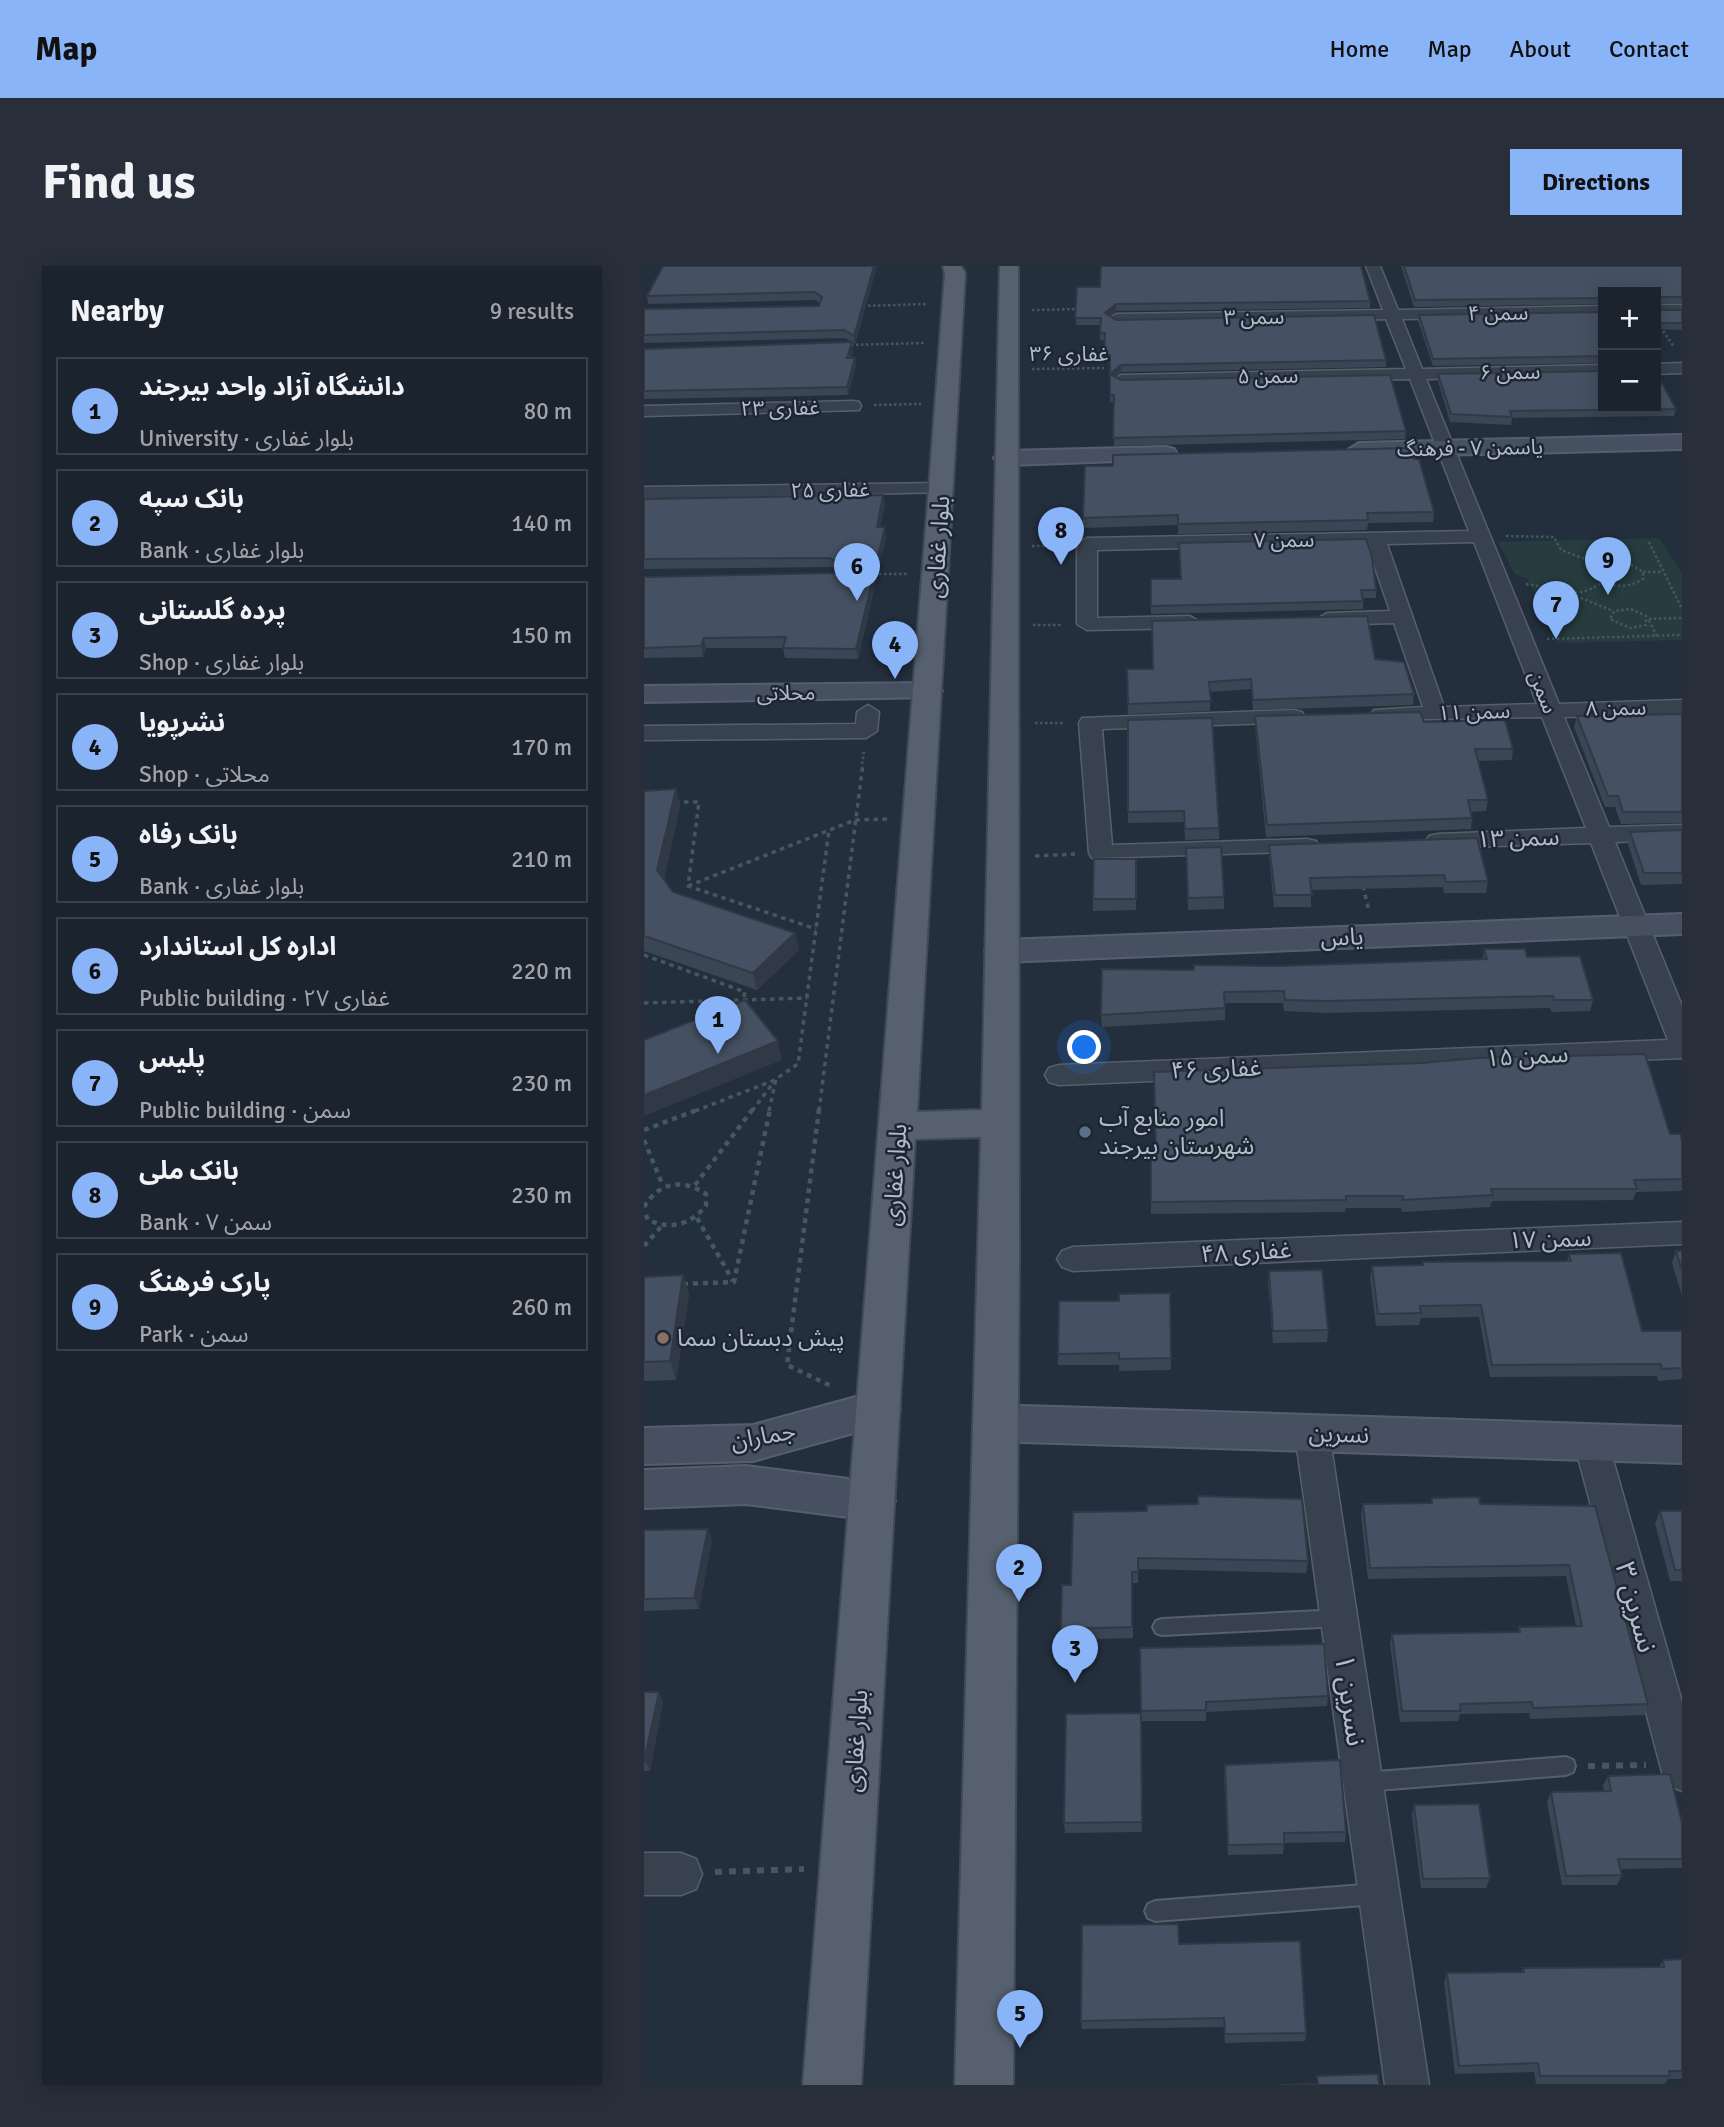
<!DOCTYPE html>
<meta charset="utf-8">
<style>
body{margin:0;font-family:Signika,"Noto Sans Arabic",sans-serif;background:#282f3a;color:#f1f3f6}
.controls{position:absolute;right:21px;top:21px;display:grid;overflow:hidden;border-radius:0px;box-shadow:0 4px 18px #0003}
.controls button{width:63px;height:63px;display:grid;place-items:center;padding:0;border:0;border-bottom:2px solid #39404a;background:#1b232e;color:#f1f3f6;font:35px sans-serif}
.you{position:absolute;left:441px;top:782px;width:24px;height:24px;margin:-18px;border:5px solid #fff;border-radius:50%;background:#1a73e8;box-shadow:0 0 0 10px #1a73e833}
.badge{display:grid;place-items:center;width:46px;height:46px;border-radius:50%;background:#8ab4f8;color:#111;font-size:23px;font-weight:700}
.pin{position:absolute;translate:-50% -58px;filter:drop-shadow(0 2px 4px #0008)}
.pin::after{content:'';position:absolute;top:37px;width:24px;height:21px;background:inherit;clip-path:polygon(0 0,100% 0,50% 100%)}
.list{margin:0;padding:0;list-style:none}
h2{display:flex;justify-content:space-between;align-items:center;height:91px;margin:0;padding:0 28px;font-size:30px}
h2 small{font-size:23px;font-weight:400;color:#a0a4aa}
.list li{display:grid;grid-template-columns:46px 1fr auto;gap:21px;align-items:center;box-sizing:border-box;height:98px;margin:0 14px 14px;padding:0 14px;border:2px solid #39404a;border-radius:0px}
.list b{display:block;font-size:26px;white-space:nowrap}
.list p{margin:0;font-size:23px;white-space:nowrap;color:#a0a4aa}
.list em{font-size:23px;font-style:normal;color:#a0a4aa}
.map{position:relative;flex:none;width:1038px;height:1819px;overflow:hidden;border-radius:0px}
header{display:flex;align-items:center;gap:42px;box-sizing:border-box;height:98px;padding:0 35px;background:#8ab4f8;color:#111}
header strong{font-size:33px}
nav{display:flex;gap:38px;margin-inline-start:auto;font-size:24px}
.intro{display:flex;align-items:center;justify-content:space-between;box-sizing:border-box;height:168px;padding:0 42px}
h1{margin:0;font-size:49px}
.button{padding:18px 32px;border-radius:0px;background:#8ab4f8;color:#111;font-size:24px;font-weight:700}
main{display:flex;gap:42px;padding:0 42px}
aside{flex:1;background:#1b232e;border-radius:0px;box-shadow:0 4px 18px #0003}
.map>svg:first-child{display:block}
.green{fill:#263c3f}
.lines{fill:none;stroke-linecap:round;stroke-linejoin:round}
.lane-casing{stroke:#565f6c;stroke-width:4}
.street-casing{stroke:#565f6c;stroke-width:3}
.secondary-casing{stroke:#565f6c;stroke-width:4}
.primary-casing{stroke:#414a57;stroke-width:4}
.path-far3{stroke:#44595c;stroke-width:2.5;stroke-dasharray:2.5 2.5;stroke-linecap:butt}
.path-far2{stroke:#44595c;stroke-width:3.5;stroke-dasharray:4.5 4.5;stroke-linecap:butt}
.path-far1{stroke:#44595c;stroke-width:4.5;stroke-dasharray:5 5;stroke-linecap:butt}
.path{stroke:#44595c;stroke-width:6;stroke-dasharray:7 7;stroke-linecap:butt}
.lane{fill:#38414e;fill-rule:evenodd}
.street{fill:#38414e;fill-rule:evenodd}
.secondary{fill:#465061;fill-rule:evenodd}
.primary{fill:#56606e;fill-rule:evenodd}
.wall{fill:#3b4654}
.shaded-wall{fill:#303945}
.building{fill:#455162;stroke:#303945;stroke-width:2}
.service-dot{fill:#5c6f8a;stroke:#1d2633;stroke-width:2.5}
.education-dot{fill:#8d6e63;stroke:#1d2633;stroke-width:2.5}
.labels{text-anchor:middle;stroke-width:5;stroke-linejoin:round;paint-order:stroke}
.far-street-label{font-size:21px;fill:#b4bcc9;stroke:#1d2633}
.street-label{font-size:24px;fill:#b4bcc9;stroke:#1d2633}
.poi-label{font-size:24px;fill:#b4bcc9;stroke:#1d2633;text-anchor:start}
.near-street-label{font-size:28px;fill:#b4bcc9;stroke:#1d2633}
</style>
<header>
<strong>Map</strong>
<nav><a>Home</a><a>Map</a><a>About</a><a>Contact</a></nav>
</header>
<div class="intro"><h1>Find us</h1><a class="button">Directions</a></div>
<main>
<aside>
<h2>Nearby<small>9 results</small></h2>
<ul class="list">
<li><span class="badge">1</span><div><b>دانشگاه آزاد واحد بیرجند</b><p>University · بلوار غفاری</p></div><em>80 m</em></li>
<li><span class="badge">2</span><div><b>بانک سپه</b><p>Bank · بلوار غفاری</p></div><em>140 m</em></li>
<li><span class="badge">3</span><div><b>پرده گلستانی</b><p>Shop · بلوار غفاری</p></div><em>150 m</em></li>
<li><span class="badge">4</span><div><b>نشرپویا</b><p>Shop · محلاتی</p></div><em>170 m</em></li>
<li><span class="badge">5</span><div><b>بانک رفاه</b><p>Bank · بلوار غفاری</p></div><em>210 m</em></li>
<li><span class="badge">6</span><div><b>اداره کل استاندارد</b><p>Public building · غفاری ۲۷</p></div><em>220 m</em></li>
<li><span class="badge">7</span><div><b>پلیس</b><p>Public building · سمن</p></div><em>230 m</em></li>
<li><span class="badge">8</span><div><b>بانک ملی</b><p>Bank · سمن ۷</p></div><em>230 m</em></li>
<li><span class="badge">9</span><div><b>پارک فرهنگ</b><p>Park · سمن</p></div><em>260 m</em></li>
</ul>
</aside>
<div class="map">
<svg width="1038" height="1819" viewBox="0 0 1038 1819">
<rect width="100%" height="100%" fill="#242f3e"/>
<path class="green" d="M1015,272L1038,307V374L912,377L884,313L870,307L854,276Z"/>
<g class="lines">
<g class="lane-casing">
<g id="lane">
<path d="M695,1344L701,1346L704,1352L701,1358L695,1360L518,1369L512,1367L509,1361L512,1355L518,1353Z"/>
<path d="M922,1491L929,1494L931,1500L929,1506L922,1509L720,1525L713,1522L711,1516L713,1510L720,1507Z"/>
<path d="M733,1618L740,1621L743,1628L740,1635L733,1638L511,1655L504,1652L501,1645L504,1638L511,1635Z"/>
</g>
</g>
<g class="street-casing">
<g id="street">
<path d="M722,0H736L754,44L959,40V50L758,53L778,103L959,99V109L782,113L915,438L1038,434V448L920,451L965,561L1038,559V573L971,576L1038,740V792L415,819L405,816L401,809L405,802L415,799L1024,774L947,577L794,582L785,580L782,575L785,570L794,568L942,562L898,451L730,454L727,449L730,444L779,441L750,357L683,359L673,353L683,347L746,345L723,278L453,284V352L546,350L556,356L546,362L443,364L433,358V278L443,272L825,265L766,113L477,119L469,114L477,109L762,103L742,53L472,58L464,53L472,48L739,44ZM830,276L893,438L800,441L743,278Z"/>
<rect x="1012" y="39" width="26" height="10"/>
<path d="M1038,97V107L1012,108V98Z"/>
<path d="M209,135L215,136L217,140L215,144L0,150V140Z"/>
<path d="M297,217L306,222L303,226L0,233V221Z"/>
<path d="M224,439L235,446L233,465L222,472L0,474V460L212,458L213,446Z"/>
<path d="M650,444L658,446L661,451L658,456L458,463L468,579L663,573L672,575L675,580L672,585L448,592L445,587L435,457L438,452Z"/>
<path d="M1038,956V978L429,1005L418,1001L413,993L418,985L429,981Z"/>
<path d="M668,1153L680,1157L685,1167L785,1819H741L651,1167L656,1157Z"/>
<path d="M947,1162L959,1166L964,1176L1038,1436V1525L1024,1519L1018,1506L930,1176L935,1166Z"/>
<path d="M0,1587H37L52,1593L58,1608L52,1623L37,1629H0Z"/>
</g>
</g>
<g class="secondary-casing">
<g id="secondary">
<path d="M1038,169V183L715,191L704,184L715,177Z"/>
<path d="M522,181L530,183L533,188L530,193L362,199L354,197L350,192L354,187L362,185Z"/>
<path d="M284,417L294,419L298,425L294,431L0,436V420Z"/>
<path d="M1038,648V668L358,696L346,692L341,685L346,678L358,674Z"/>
<path d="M234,1125L249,1130L256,1143L249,1156L109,1195L0,1198V1162L109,1159Z"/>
<path d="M352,1139L1038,1161V1197L352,1175L337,1170L330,1157L337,1144Z"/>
<path d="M102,1200L228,1216L244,1221L251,1235L244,1249L228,1254L102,1238L0,1242V1204Z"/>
</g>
</g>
<g class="primary-casing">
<path id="primary" d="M299,0H317L321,7L273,846L338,844L356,0H374L375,996L369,1819H311L337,871L271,873L217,1819H159L285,222L301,7Z"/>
</g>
<g class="path-far3">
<path d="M219,40L283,38"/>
<path d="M388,44L435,43"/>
<path d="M1019,65L1030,81"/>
<path d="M202,79L281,77"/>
<path d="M388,103L460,102"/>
<path d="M230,139L277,138"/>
<path d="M862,270L910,271L917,284L955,298"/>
<path d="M1005,276L1038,343"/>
<path d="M388,280L418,279"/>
<path d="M962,296L987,299L999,306V313C982,324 960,322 948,305Z"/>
<path d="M999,306H1019"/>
<path d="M230,308H263"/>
<path d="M882,318C916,323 927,337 959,316"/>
<path d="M932,330L969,345"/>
<path d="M891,339L915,329"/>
<path d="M987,343L1002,350V359L986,362L966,353L970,345Z"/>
<path d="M389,359H419"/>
<path d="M1013,370L1004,353L1038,352"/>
<path d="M903,373L1038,369"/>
<path d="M391,457H421"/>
<path d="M218,498L220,486"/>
</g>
<g class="path-far2">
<path d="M31,536H55L44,620L172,663"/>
<path d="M391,590L431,588"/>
<path d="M44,620L211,554L243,553"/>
<path d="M719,620L725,645"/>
<path d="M0,689L101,726L98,740"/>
<path d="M0,737L163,732"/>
<path d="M51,845L131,814"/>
<path d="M108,845L129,817"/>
<path d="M125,845L132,813L154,798L185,564"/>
<path d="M175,845L219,497"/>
</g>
<g class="path-far1">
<path d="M175,843L143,1099L187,1120"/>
<path d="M0,864L56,843"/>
<path d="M0,874L19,920"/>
<path d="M51,919L109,843"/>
<path d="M0,941C15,916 38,912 62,928V940C45,959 28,964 4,954L0,944"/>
<path d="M53,952L89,1015"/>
<path d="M0,980L17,961"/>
<path d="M39,1018L90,1016L126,843"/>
</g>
<g class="path">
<path d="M944,1500L1002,1499"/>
<path d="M71,1606L160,1603"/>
</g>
<use href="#lane" class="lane"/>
<use href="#street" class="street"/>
<use href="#secondary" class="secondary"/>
<use href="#primary" class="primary"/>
</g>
<g class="wall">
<path d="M19,0H233L211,78L201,72L0,77V43L175,40L176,37L171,34L4,38L3,30Z"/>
<path d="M757,0H1038V37H1012L959,26V38L770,41Z"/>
<path d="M433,21L726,35V42L472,45L466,50L472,54L742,94V101L477,106L472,111L477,114L762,165L761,173L470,180V136H466V96H460V74H456V59H432Z"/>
<path d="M1012,44H1038V64L1012,63Z"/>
<path d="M959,46V97L789,100L774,55L775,49Z"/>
<path d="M0,83L209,85L207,92H211L212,100L204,129L0,133Z"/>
<path d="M794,108L1032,143L1030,150L868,152L867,159L806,156L794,115Z"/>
<path d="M770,193L790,246L789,256L724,257L723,264L534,268V259L439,262V252Z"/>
<path d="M0,233L241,239L236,261L242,271L214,393L141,392L139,382H62L59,391L0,392V311L193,307L194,305L187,301L0,303Z"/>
<path d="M507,313L732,324V332H719V343L507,348Z"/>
<path d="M731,393L770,428L769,439L609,444L607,423L566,426V445L484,448L483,403Z"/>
<path d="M1038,448V557L977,558L971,541H961L930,461L933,450Z"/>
<path d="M611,450L780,456L869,483L868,494L834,495L844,534L842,545L827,546L828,552L827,563L622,571L611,461Z"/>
<path d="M484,454L575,562V573L541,574L540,556L484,557Z"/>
<path d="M32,523L36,540L20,613L29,626L151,667L155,684L113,724L0,685V525Z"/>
<path d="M1038,564V618L997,619L984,578L986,566Z"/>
<path d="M625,579L844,615L842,627H800L799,621L667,624V641H630L625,591Z"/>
<path d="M542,582L580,631V643L544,644Z"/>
<path d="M492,593V644L449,645V633Z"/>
<path d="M840,683L883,691L949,734L946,745L908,746L906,742L680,747L640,745L639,737H581V754L458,761L457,749L637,700L839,693Z"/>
<path d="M1026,868L1038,875V925L992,926L989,934L848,935L846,941L758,946L757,942H702L701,946L507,948V888Z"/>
<path d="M1032,985H1038V1030L1028,997Z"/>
<path d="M925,988L998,1065H1038V1113L1014,1115L1013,1110L846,1111L835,1051L777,1052L775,1059L732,1060L726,1012L728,1000L778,999L779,996L923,995Z"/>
<path d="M625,1005L684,1064L683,1076L629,1077L624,1016Z"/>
<path d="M39,1009L45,1028L32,1114L0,1115V1011Z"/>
<path d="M526,1027L527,1104L475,1105V1099H414V1088L475,1035Z"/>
<path d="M788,1232L836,1238L951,1240L1004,1438L1000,1449L886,1453L885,1447L816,1448L814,1455L756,1456L746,1378L748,1368L874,1366L875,1361L932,1360L922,1310L724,1313L717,1249L719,1238L786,1237Z"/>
<path d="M1016,1245H1038V1315H1026L1011,1257Z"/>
<path d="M429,1246L664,1295L662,1307L494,1303V1317H489V1372L418,1374L417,1363L427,1319Z"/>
<path d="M0,1264L68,1274L55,1343L0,1345Z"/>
<path d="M496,1382L684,1430L683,1440L562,1446V1455H497Z"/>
<path d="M0,1426H15L19,1436L6,1505H0Z"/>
<path d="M497,1447L498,1566L421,1567L420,1557Z"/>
<path d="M581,1499L702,1566L701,1576L640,1577L639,1588L584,1589L580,1510Z"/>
<path d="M964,1510L1038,1557V1602L976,1603L978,1609L973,1619H918L903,1536L907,1526L960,1525L959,1520Z"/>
<path d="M770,1539L846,1612L842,1622H777L768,1549Z"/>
<path d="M535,1678L662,1767L661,1775L581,1777L580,1761L438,1763L437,1755Z"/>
<path d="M1038,1693V1813H1024L1021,1818H892L890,1806L811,1808L800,1716L803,1707L877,1706L879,1702L1015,1701L1019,1694Z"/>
</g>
<g class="shaded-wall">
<path d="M230,0H233L211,78L210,70Z"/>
<path d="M472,38V45L462,54L461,47Z"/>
<path d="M208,76L209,85L204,100L203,92Z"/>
<path d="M211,92L212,100L204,129L203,121Z"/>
<path d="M477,99V106L467,115L466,108Z"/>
<path d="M239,229L241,239L234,271L233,261Z"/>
<path d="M241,261L242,271L214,393L212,383Z"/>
<path d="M60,372L62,382L59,391L57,380Z"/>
<path d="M32,523L36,540L18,621L13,604Z"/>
<path d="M151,667L155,684L113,724L109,707Z"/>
<path d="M134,775L138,794L0,850V829Z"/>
<path d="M39,1009L45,1028L32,1114L26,1095Z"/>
<path d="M64,1263L68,1274L55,1343L50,1332Z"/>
<path d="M15,1426L19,1436L6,1505L1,1495Z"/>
</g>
<g class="building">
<path d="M19,0H230L210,70L200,64L0,69V43L175,40L178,31L170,26L3,30Z"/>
<path d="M457,0H717L726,35L472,38L461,47L472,54L730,49L742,94L477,99L466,108L477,114L746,109L762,165L469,172L470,129H466V89H460L461,67H456L457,52H431L433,21H456Z"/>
<path d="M760,0H1038V31H1012V26H959V32L771,34Z"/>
<rect x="1012" y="44" width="26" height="13"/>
<path d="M959,46V90L789,93L775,49Z"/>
<path d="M208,76L203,92H211L203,121L0,125V83Z"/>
<path d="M959,105V142H1012V106L1032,143L866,145L868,151L807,148L794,108Z"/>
<path d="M767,182L770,193H775L790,246L723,247L724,254L534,258V249L439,252L441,200H469V189Z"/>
<path d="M239,229L233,261H241L212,383L139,382L142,371L60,372L57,380L0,382V311L193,307L198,299L186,292L0,293V233Z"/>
<path d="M722,273L728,291L732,324H717L719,335L507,340V313H537L535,277Z"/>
<path d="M723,350L731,393L760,396L770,428L609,434L607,413L565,416L567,435L484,438L483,403H509L508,355Z"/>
<path d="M776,446L780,456L861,454L869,483H831L844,534H824L828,552L623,559L611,450Z"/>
<path d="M1038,448V546H979L974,530H964L933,450Z"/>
<path d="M568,452L575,562L541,563L540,545L484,546V454Z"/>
<path d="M32,523L13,604L29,626L151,667L109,707L0,670V525Z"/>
<path d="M1038,564V607H1000L986,566Z"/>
<path d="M833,572L844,615L802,616L800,609L666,612L668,629H631L625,579Z"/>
<path d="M577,581L580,631L544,632L542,582Z"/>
<path d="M450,593H492V633H449Z"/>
<path d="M840,683H881L883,691L936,690L949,734H910L909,730L681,735L641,734L640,725L580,726L581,742L457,749L458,703L550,704V699L637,700L843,693Z"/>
<path d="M101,734L134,775L0,829V774Z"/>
<path d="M1001,788L1026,868H1036L1038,875V913L990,914L993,923H847L849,929L759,934V930H702V934L507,936V888H512L510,806L778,797L833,792Z"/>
<path d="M1032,985H1038V1005Z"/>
<path d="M977,987L998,1065H1038V1102L1018,1103L1017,1098L848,1099L837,1039L776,1040L777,1047L734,1048L728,1000L779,999V996L927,995L925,988Z"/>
<path d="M678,1004L684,1064L629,1065L625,1005Z"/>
<path d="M39,1009L26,1095L0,1096V1011Z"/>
<path d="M526,1027L527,1092L475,1093V1087L414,1088L415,1035H475V1028Z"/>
<path d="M554,1230L658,1233L664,1295L494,1292V1306H488V1361L417,1363L418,1319H427L429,1246L503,1245V1239L554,1238Z"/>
<path d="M835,1231L836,1238L951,1240L1004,1438L889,1442L888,1436L816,1438L817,1445H758L748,1368L876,1366L875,1361L938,1360L925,1299L726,1302L719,1238L788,1237V1232Z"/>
<path d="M1016,1245H1038V1304H1031Z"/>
<path d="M64,1263L50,1332L0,1333V1264Z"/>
<path d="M680,1378L684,1430L562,1436V1444L497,1445L496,1382Z"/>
<path d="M0,1426H15L0,1495Z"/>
<path d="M497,1447L498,1556L420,1557L422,1448Z"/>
<path d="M696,1494L702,1566L640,1567V1578L584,1579L581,1499Z"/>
<path d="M1026,1508L1038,1557V1593H974L978,1609L922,1610L907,1526L967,1525L964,1510Z"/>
<path d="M835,1538L846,1612L779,1613L770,1539Z"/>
<path d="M534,1658L535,1678L656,1675L662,1767L581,1768L580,1752L437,1755L438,1659Z"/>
<path d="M1038,1693V1805H1025L1026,1810H896L894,1797L815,1800L803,1707L880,1706L879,1702L1020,1701L1019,1694Z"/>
<path d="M734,1808L735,1819H637L674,1818L673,1810Z"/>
</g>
<circle class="service-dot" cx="441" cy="866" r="7"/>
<circle class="education-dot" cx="19" cy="1072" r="7"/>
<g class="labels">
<g class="far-street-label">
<text transform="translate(854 47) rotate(-1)" y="7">سمن ۴</text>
<text transform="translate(610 51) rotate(-1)" y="7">سمن ۳</text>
<text x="425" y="95">غفاری ۳۶</text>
<text transform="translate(866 106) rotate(-1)" y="7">سمن ۶</text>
<text transform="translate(624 110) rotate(-1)" y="7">سمن ۵</text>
<text transform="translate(136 142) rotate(-1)" y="7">غفاری ۲۳</text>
<text transform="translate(826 182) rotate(-1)" y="7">یاسمن ۷ - فرهنگ</text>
<text transform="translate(186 224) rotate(-1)" y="7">غفاری ۲۵</text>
<text transform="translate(640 274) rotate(-1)" y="7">سمن ۷</text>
<text transform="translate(899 426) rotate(68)" y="7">سمن</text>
<text transform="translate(142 427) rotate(-1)" y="7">محلاتی</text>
<text transform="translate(972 442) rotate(-1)" y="7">سمن ۸</text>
<text transform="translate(830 446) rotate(-2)" y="7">سمن ۱۱</text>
</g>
<g class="street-label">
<text transform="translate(294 281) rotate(-86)" y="8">بلوار غفاری</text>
<text transform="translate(874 572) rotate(-2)" y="8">سمن ۱۳</text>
<text transform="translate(698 671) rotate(-2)" y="8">یاس</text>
<text transform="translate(883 790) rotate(-3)" y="8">سمن ۱۵</text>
<text transform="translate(572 803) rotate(-2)" y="8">غفاری ۴۶</text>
<text transform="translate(251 909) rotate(-86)" y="8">بلوار غفاری</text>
<text transform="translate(906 973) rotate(-2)" y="8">سمن ۱۷</text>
<text transform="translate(602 986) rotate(-3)" y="8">غفاری ۴۸</text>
<text transform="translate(695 1168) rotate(2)" y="8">نسرین</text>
<text transform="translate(119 1170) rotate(-10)" y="8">جماران</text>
<text transform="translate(212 1475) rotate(-86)" y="8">بلوار غفاری</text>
</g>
<g class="poi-label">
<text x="455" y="860">امور منابع آب<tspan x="455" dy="28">شهرستان بیرجند</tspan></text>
<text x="33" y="1080">پیش دبستان سما</text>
</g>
<g class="near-street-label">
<text transform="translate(993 1341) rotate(75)" y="10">نسرین ۳</text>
<text transform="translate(707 1434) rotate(82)" y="10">نسرین ۱</text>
</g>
</g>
</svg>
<div class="controls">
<button>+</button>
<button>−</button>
</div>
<div class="you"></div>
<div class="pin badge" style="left:74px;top:788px">1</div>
<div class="pin badge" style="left:375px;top:1336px">2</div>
<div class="pin badge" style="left:431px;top:1417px">3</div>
<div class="pin badge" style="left:251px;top:413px">4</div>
<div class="pin badge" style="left:376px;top:1782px">5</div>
<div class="pin badge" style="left:213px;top:335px">6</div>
<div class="pin badge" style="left:912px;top:373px">7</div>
<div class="pin badge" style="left:417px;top:299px">8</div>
<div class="pin badge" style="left:964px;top:329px">9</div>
</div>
</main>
